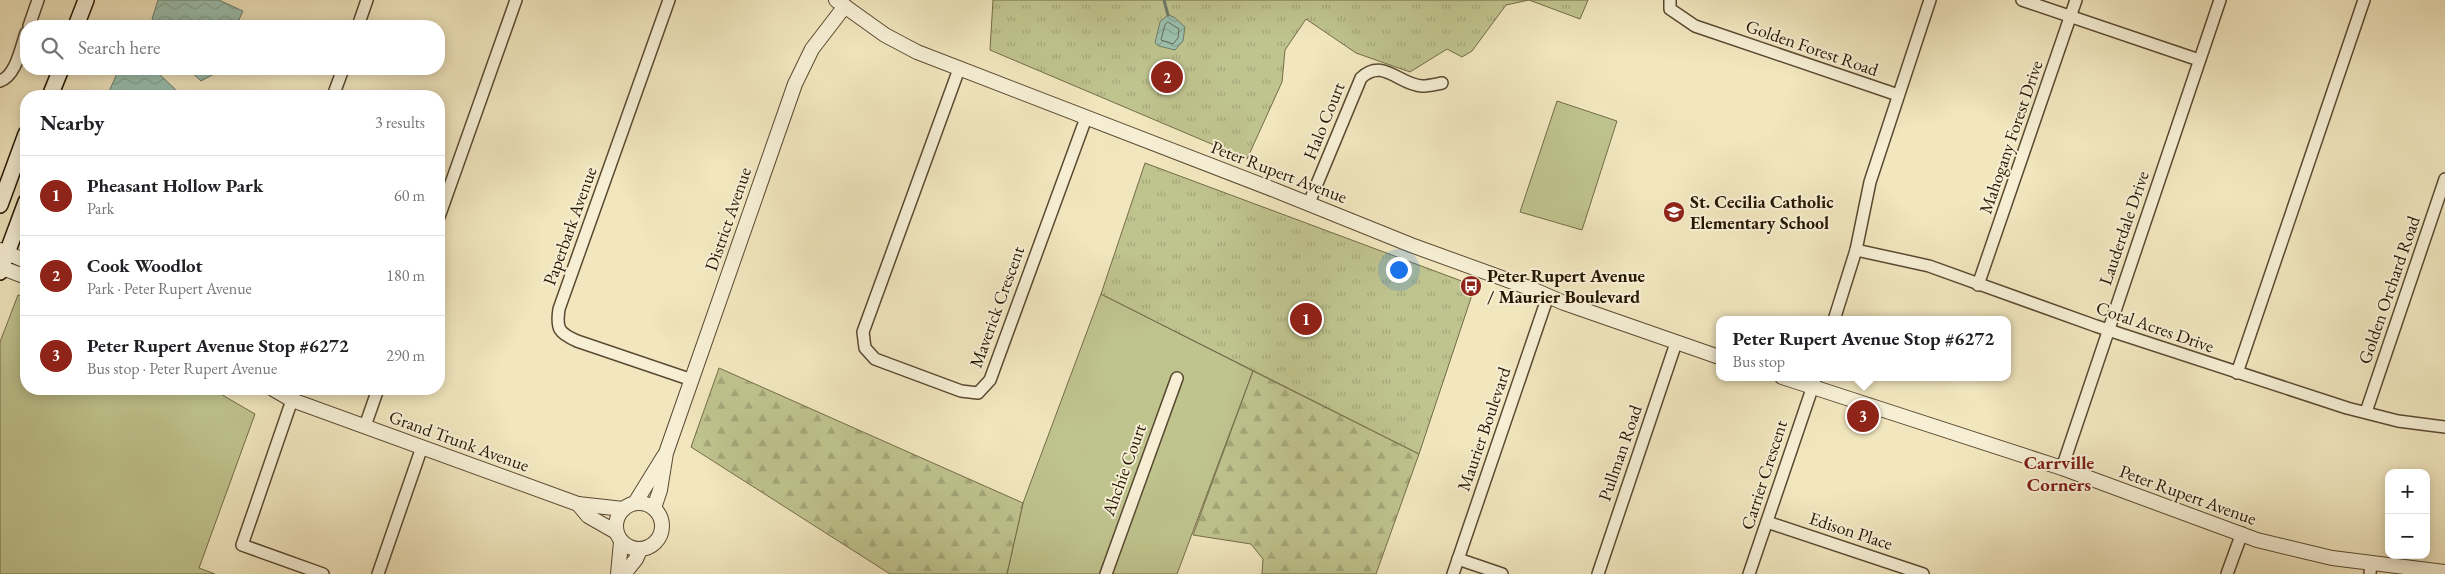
<!DOCTYPE html>
<meta charset="utf-8">
<style>
body{margin:0;font-family:"EB Garamond",serif;background:#f2f2f2;color:#202124}
.controls{position:absolute;right:15px;bottom:15px;display:grid;overflow:hidden;border-radius:10px;box-shadow:0 2px 12px #0003}
.controls button{width:45px;height:45px;display:grid;place-items:center;padding:0;border:0;border-bottom:1px solid #e0e0e0;background:#fff;color:#202124;font:25px sans-serif}
.you{position:absolute;left:1398px;top:269px;width:18px;height:18px;margin:-12px;border:4px solid #fff;border-radius:50%;background:#1a73e8;box-shadow:0 0 0 8px #1a73e833}
.badge{display:grid;place-items:center;width:32px;height:32px;border-radius:50%;background:#8f2418;color:#fff;font-size:16px;font-weight:700}
.pin{position:absolute;translate:-50% -50%;border:2px solid #fff;box-shadow:0 1px 5px #0006}
.popup{position:absolute;left:1716px;top:316px;width:295px;height:65px;box-sizing:border-box;display:grid;place-content:center;border-radius:10px;background:#fff;filter:drop-shadow(0 1px 4px #0005);font-size:16px;white-space:nowrap;color:#757577}
.popup b{font-size:19px;color:#202124}
.popup::after{content:'';position:absolute;left:50%;top:100%;margin-left:-10px;border:10px solid transparent;border-top-color:#fff}
.list{margin:0;padding:0;list-style:none}
h2{display:flex;justify-content:space-between;align-items:center;height:65px;margin:0;padding:0 20px;font-size:21px}
h2 small{font-size:16px;font-weight:400;color:#757577}
.list li{display:grid;grid-template-columns:32px 1fr auto;gap:15px;align-items:center;box-sizing:border-box;height:80px;padding:0 20px;border-top:1px solid #e0e0e0}
.list b{display:block;font-size:19px;white-space:nowrap}
.list p{margin:0;font-size:16px;white-space:nowrap;color:#757577}
.list em{font-size:16px;font-style:normal;color:#757577}
.icon{flex:none;width:28px;height:28px;fill:none;stroke:currentColor;stroke-width:2;stroke-linecap:round;stroke-linejoin:round}
.map{position:relative;flex:none;width:2445px;height:574px;overflow:hidden}
.search{position:absolute;background:#fff;box-shadow:0 2px 12px #0003;left:20px;top:20px;width:425px;height:55px;display:flex;align-items:center;gap:12px;box-sizing:border-box;padding:0 18px;border-radius:20px;color:#757577;font-size:19px}
.panel{position:absolute;background:#fff;box-shadow:0 2px 12px #0003;left:20px;top:90px;width:425px;height:305px;border-radius:20px}
.map>svg:first-child{display:block}
.grass{fill:#bfc38e;stroke:#736c48}
.forest{fill:url(#forest-firs);stroke:#736c48}
.park{fill:url(#park-tufts);stroke:#736c48}
.water{fill:url(#water-waves);stroke:#6d7c69}
.lines{fill:none;stroke-linecap:round;stroke-linejoin:round}
.shore{stroke:#616b58;stroke-width:1}
.stream{stroke:#6d7c69;stroke-width:3}
.minor-casing{stroke:#5a4a31;stroke-width:14}
.tertiary-casing{stroke:#5a4a31;stroke-width:16}
.secondary-casing{stroke:#271602;stroke-width:18}
.minor{stroke:#f6efd5;stroke-width:11}
.tertiary{stroke:#f6efd5;stroke-width:14}
.secondary{stroke:#f6efd5;stroke-width:15}
.labels{text-anchor:middle;stroke-width:4;stroke-linejoin:round;paint-order:stroke}
.street-label{font-size:18px;fill:#271602;stroke:#f6efd5}
.poi-label{font-size:18px;font-weight:bold;fill:#271602;stroke:#f6efd5;text-anchor:start}
.neighbourhood-label{font-size:19px;font-weight:bold;fill:#7a1f14;stroke:#f6efd5}
</style>
<div class="map">
<svg width="2445" height="574" viewBox="0 0 2445 574">
<defs>
<pattern id="forest-firs" width="22" height="20" patternUnits="userSpaceOnUse" patternTransform="scale(1.25)"><rect width="22" height="20" fill="#bfc38e"/><path d="M5 1l3.5 6h-7zM16 11l3.5 6h-7z" fill="#a4a779"/></pattern>
<pattern id="park-tufts" width="24" height="20" patternUnits="userSpaceOnUse" patternTransform="scale(1.25)"><rect width="24" height="20" fill="#bfc38e"/><path d="M3 7l-1-3M5 7V3M7 7l1-3M15 17l-1-3M17 17v-4M19 17l1-3" fill="none" stroke="#a4a779"/></pattern>
<pattern id="water-waves" width="16" height="10" patternUnits="userSpaceOnUse" patternTransform="scale(1.25)"><rect width="16" height="10" fill="#9bc0ae"/><path d="M0 5q4-4 8 0t8 0" fill="none" stroke="#86a494"/></pattern>
</defs>
<rect width="100%" height="100%" fill="#f1e6be"/>
<filter id="stains"><feTurbulence type="fractalNoise" baseFrequency=".004" numOctaves="4"/><feColorMatrix values="0 0 0 0 .2 0 0 0 0 .09 0 0 0 0 .02 0 0 0 .5 -.17"/></filter>
<radialGradient id="worn" r=".72"><stop offset=".6" stop-color="#630" stop-opacity="0"/><stop offset="1" stop-color="#630" stop-opacity=".3"/></radialGradient>
<g class="grass">
<path d="M1557,101L1617,121L1582,230L1520,212Z"/>
<path d="M1101,294L1253,371L1177,574H1007L1023,503Z"/>
<path d="M18,295L26,298V389H212L255,414L199,568L215,574H0V342Z"/>
</g>
<g class="forest">
<path d="M719,368L1023,503L1007,574H890L691,447Z"/>
<path d="M1253,371L1419,454L1376,574H1262L1263,559L1251,544L1193,535Z"/>
</g>
<g class="park">
<path d="M993,0H1588L1580,19L1529,0L1506,5L1472,51L1462,57L1447,49L1410,72L1356,53L1306,19L1285,50L1282,82L1247,159L990,50Z"/>
<path d="M1145,163L1475,286L1419,454L1101,294Z"/>
</g>
<g class="water">
<path d="M158,0H219L243,11L236,26H157L152,19Z"/>
<path d="M1168,15L1174,17L1185,27L1183,41L1175,50L1159,46L1155,43L1160,22Z"/>
<path d="M119,69H154L179,93L188,96H107Z"/>
<path d="M188,69H217L214,74L201,81Z"/>
</g>
<g class="lines">
<path class="shore" d="M1168,22L1179,29L1178,38L1173,44L1161,40L1165,25Z"/>
<path class="stream" d="M1164,0L1168,15"/>
<g class="minor-casing">
<g id="minor">
<path d="M669,0L559,309C556,329 559,333 577,341L692,380"/>
<path d="M1670,0V9L1695,26L1898,95"/>
<path d="M2022,0L2199,60"/>
<path d="M29,26L38,0"/>
<path d="M358,26L367,0"/>
<path d="M959,69L863,332L865,348L875,359L961,391L978,393L990,380L1086,118"/>
<path d="M0,81C16,76 21,47 26,33"/>
<path d="M333,96L343,69"/>
<path d="M1309,203L1361,78C1383,57 1399,85 1422,86C1429,86 1436,84 1442,83"/>
<path d="M439,217L516,0"/>
<path d="M1856,250L1929,266L2096,326L2347,408L2398,421L2445,427"/>
<path d="M1978,285L2076,0"/>
<path d="M1834,320L1856,250L1870,182L1930,0"/>
<path d="M2237,373L2364,0"/>
<path d="M292,400L242,545L323,574"/>
<path d="M2366,412L2445,179"/>
<path d="M365,426L378,389"/>
<path d="M2062,468L2220,0"/>
<path d="M1767,522L1923,574"/>
<path d="M1458,559L1502,574"/>
<path d="M378,574L422,447"/>
<path d="M1106,574L1177,378"/>
<path d="M1453,574L1548,296"/>
<path d="M1598,574L1676,343"/>
<path d="M1749,574L1816,377"/>
<path d="M2227,574L2242,533"/>
<path d="M2370,574L2371,563"/>
</g>
</g>
<g class="tertiary-casing">
<g id="tertiary">
<path d="M836,0L885,35L917,52L1277,191L1411,245L1532,289L1564,303L1719,357"/>
<path d="M0,250L26,261"/>
<path d="M0,267L26,277"/>
<path d="M1782,377L2062,468L2257,540L2332,558L2445,572"/>
<path d="M273,389L292,400L578,504L623,509"/>
<circle cx="639" cy="526" r="23"/>
<path d="M635,503L664,456"/>
<path d="M578,504L588,516L616,532"/>
<path d="M654,508L660,490L666,453L795,84L812,49L845,6"/>
<path d="M618,574L621,542"/>
<path d="M624,574L636,559L640,550"/>
</g>
</g>
<g class="secondary-casing">
<g id="secondary">
<path d="M76,26L86,0"/>
<path d="M50,96L61,69"/>
<path d="M0,205L26,134"/>
<path d="M0,272L26,202"/>
</g>
</g>
<use href="#minor" class="minor"/>
<use href="#tertiary" class="tertiary"/>
<use href="#secondary" class="secondary"/>
</g>
<defs>
<g id="school-disc" transform="scale(1.125)"><circle r="9.5" fill="#8f2418" stroke="#f6efd5"/><path d="M0-5L7-2L0 1L-7-2ZM-4 1L0 2.5L4 1V4Q0 6-4 4Z" fill="#fff"/></g>
<g id="bus-disc" transform="scale(1.125)"><circle r="9.5" fill="#8f2418" stroke="#f6efd5"/><path d="M-5-6H5V4H4V6H2V4H-2V6H-4V4H-5ZM-3.5-4V0h7V-4ZM-3.5 1.2v1.5H-2V1.2ZM2 1.2v1.5H3.5V1.2Z" fill="#fff"/></g>
</defs>
<g fill-rule="evenodd">
<use href="#school-disc" x="1674" y="212"/>
<use href="#bus-disc" x="1471" y="286"/>
</g>
<g class="labels">
<g class="street-label">
<text transform="translate(1812 48) rotate(19)" y="6">Golden Forest Road</text>
<text transform="translate(1324 121) rotate(-68)" y="6">Halo Court</text>
<text transform="translate(2011 137) rotate(-71)" y="6">Mahogany Forest Drive</text>
<text transform="translate(1279 172) rotate(21)" y="6">Peter Rupert Avenue</text>
<text transform="translate(728 219) rotate(-71)" y="6">District Avenue</text>
<text transform="translate(570 226) rotate(-70)" y="6">Paperbark Avenue</text>
<text transform="translate(2124 228) rotate(-71)" y="6">Lauderdale Drive</text>
<text transform="translate(2389 290) rotate(-71)" y="6">Golden Orchard Road</text>
<text transform="translate(997 307) rotate(-70)" y="6">Maverick Crescent</text>
<text transform="translate(2155 327) rotate(19)" y="6">Coral Acres Drive</text>
<text transform="translate(1484 429) rotate(-71)" y="6">Maurier Boulevard</text>
<text transform="translate(459 441) rotate(20)" y="6">Grand Trunk Avenue</text>
<text transform="translate(1620 453) rotate(-71)" y="6">Pullman Road</text>
<text transform="translate(1124 470) rotate(-70)" y="6">Ahchie Court</text>
<text transform="translate(1764 475) rotate(-72)" y="6">Carrier Crescent</text>
<text transform="translate(2188 495) rotate(20)" y="6">Peter Rupert Avenue</text>
<text transform="translate(1851 531) rotate(18)" y="6">Edison Place</text>
</g>
<g class="poi-label">
<text x="1690" y="208">St. Cecilia Catholic<tspan x="1690" dy="21">Elementary School</tspan></text>
<text x="1487" y="282">Peter Rupert Avenue<tspan x="1487" dy="21">/ Maurier Boulevard</tspan></text>
</g>
<g class="neighbourhood-label">
<text x="2059" y="469">Carrville<tspan x="2059" dy="22">Corners</tspan></text>
</g>
</g>
<rect width="100%" height="100%" filter="url(#stains)"/>
<rect width="100%" height="100%" fill="url(#worn)"/>
</svg>
<div class="controls">
<button>+</button>
<button>−</button>
</div>
<div class="you"></div>
<div class="pin badge" style="left:1306px;top:319px">1</div>
<div class="pin badge" style="left:1167px;top:77px">2</div>
<div class="pin badge" style="left:1863px;top:416px">3</div>
<div class="popup"><b>Peter Rupert Avenue Stop #6272</b>Bus stop</div>
<div class="search"><svg class="icon" aria-label="search" viewBox="0 0 24 24"><circle cx="10" cy="10" r="6"/><path d="M15 15l6 6"/></svg>Search here</div>
<section class="panel">
<h2>Nearby<small>3 results</small></h2>
<ul class="list">
<li><span class="badge">1</span><div><b>Pheasant Hollow Park</b><p>Park</p></div><em>60 m</em></li>
<li><span class="badge">2</span><div><b>Cook Woodlot</b><p>Park · Peter Rupert Avenue</p></div><em>180 m</em></li>
<li><span class="badge">3</span><div><b>Peter Rupert Avenue Stop #6272</b><p>Bus stop · Peter Rupert Avenue</p></div><em>290 m</em></li>
</ul>
</section>
</div>
